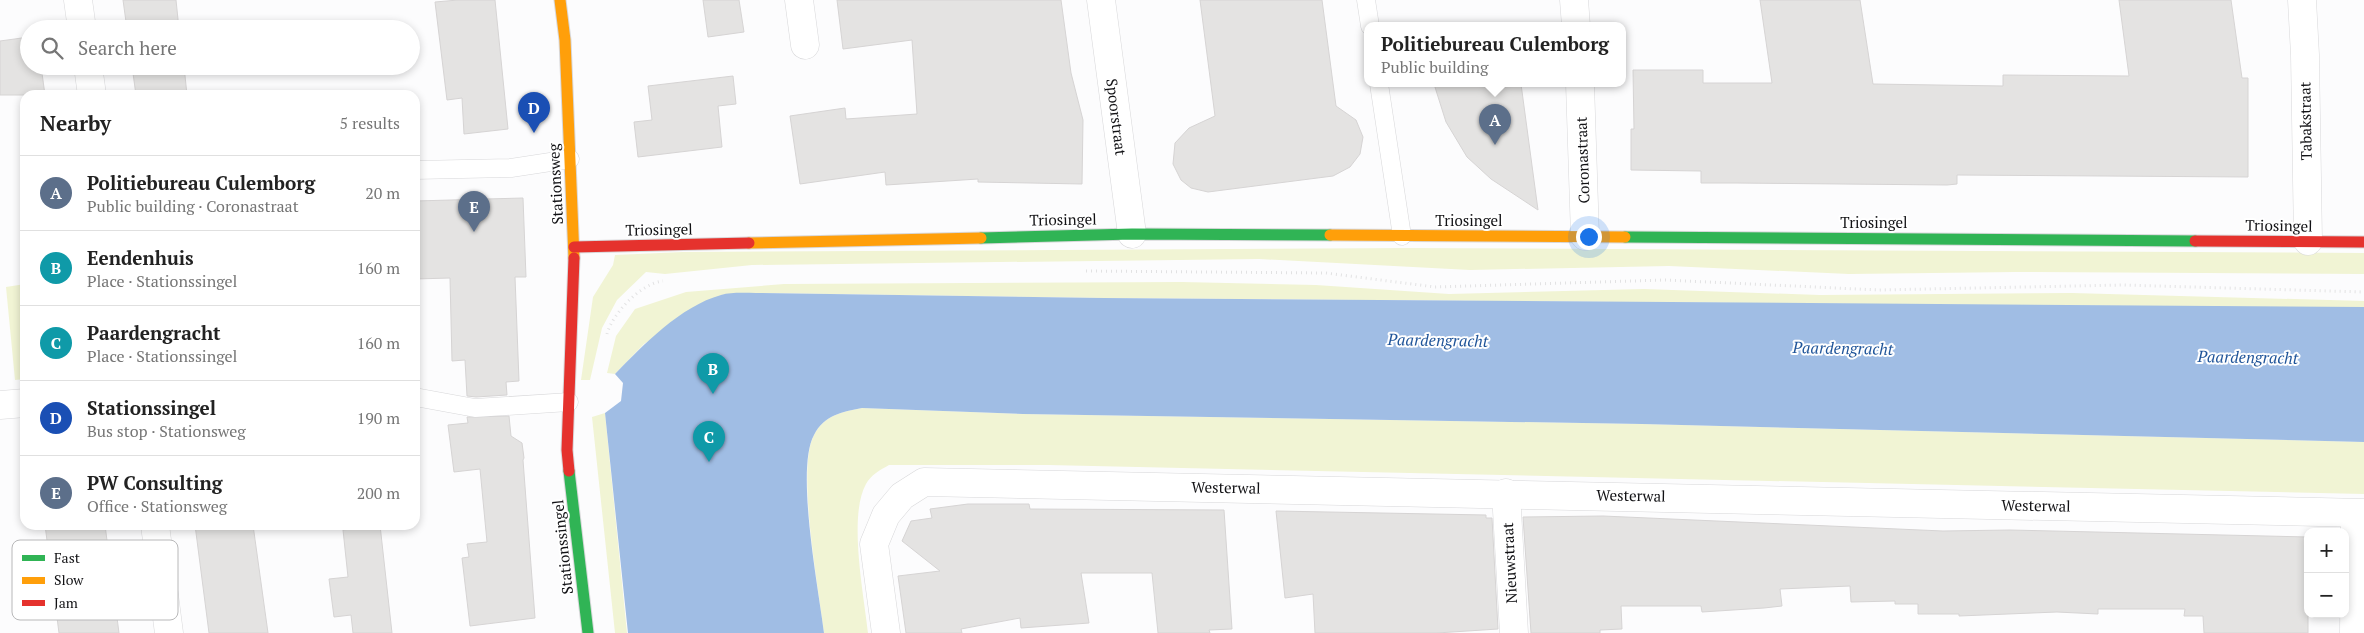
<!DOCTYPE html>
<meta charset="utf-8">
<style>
body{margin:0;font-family:"PT Serif",serif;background:#f6f6f6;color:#222}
.controls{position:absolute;right:15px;bottom:15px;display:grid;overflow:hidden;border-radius:10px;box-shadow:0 2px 8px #0003}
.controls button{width:45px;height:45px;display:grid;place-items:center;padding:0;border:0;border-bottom:1px solid #e0e0e0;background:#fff;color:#222;font:25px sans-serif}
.you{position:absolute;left:1588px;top:236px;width:18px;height:18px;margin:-12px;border:4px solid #fff;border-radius:50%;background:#1a73e8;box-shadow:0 0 0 8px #1a73e833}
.badge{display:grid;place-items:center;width:32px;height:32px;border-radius:50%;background:#646466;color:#fff;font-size:16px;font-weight:700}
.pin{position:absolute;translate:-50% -41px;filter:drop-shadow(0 1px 2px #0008)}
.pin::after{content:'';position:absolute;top:26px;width:18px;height:15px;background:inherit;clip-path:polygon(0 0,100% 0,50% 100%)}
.popup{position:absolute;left:1364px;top:22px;width:262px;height:65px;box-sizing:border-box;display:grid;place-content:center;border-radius:10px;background:#fff;filter:drop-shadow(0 1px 4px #0005);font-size:16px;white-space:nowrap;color:#767676}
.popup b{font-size:19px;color:#222}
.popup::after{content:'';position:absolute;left:50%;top:100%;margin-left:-10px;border:10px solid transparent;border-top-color:#fff}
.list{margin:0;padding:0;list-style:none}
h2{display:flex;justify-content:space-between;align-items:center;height:65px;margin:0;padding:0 20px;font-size:21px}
h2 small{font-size:16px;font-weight:400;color:#767676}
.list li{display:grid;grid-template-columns:32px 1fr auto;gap:15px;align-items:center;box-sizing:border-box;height:75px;padding:0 20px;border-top:1px solid #e0e0e0}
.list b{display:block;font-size:19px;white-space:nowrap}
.list p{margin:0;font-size:16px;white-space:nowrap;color:#767676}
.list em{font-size:16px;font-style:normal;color:#767676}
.icon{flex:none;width:28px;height:28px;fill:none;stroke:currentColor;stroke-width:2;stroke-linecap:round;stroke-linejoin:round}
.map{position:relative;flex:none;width:2364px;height:633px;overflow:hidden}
.search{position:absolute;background:#fff;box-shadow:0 2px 8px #0003;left:20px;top:20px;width:400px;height:55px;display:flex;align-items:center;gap:12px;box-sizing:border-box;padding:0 18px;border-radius:28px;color:#767676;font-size:19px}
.panel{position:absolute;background:#fff;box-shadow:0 2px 8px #0003;left:20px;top:90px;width:400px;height:440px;border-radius:15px}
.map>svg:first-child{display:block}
.green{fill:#f1f4d4}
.water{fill:#a0bde4}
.building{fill:#e4e3e2;stroke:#d6d4d4}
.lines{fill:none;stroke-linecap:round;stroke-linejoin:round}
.lane-casing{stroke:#d8d8da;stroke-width:19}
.street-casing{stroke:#d8d8da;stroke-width:29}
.fast-casing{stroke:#d8d8da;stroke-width:13}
.slow-casing{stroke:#d8d8da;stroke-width:13}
.jam-casing{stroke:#d8d8da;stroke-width:13}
.path{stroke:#e2e2e3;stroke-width:3;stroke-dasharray:1 4;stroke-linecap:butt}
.lane{stroke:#fff;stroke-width:18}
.street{stroke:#fff;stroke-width:28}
.fast{stroke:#30b455;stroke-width:11}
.slow{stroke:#ff9f0a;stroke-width:11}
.jam{stroke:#e5322d;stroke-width:11}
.labels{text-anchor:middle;stroke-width:4;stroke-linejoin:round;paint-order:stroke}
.street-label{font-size:15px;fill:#121215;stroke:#fff}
.water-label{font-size:16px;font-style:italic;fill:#1f5499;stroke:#fff}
.key{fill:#fff;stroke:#b8b8b9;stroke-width:1}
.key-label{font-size:14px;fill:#121215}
</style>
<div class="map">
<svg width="2364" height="633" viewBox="0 0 2364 633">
<rect width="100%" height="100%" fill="#fcfcfd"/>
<g class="green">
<path d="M1407,248L2364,253V274L2016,272L1849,274L1669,266L1470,270L1259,259L752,265L665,274L646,272L617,300L602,328L590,380H581L593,297L613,265L615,255L683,252Z"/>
<path d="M1182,282L1316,285L1449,294L1644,289L1820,295L2072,293L2364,301V308L1104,298L756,293L721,295L644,344L615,374L607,373L616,336L635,309L686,292L784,284Z"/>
<path d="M25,284V379L15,380L6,287Z"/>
<path d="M862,408L1023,414L1642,424L2364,442V494L1048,465H889C880,470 871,475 866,484C848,516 864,596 868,633H824C819,591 796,468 814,435C824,415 842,412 862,408Z"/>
<path d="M605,413L627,633H615L592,417Z"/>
</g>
<path class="water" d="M756,293L1104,298L2364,307V442L1642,424L1023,414L862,408C842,412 824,415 814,435C795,469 819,591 824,633H628L605,413L621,401L623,383L615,374C643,345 681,306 721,295C731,292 745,293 756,293Z"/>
<g class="building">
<path d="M123,0H176L179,29H127Z"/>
<path d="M458,0H495L508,129L464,134L462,98L447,100L435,2Z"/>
<path d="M703,0H739L744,32L708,37Z"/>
<path d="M837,0H1061L1071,73L1083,120L1082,184L978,182V179L886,185L885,172L800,184L790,116L845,108L846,119L917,114L912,40L843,49Z"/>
<path d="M1200,0H1322L1336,106L1356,120L1363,137L1360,154L1350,167L1333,176L1208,192L1191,188L1181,180L1173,164L1175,143L1189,128L1215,116Z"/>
<path d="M1760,0H1860L1873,84L2003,86V75L2129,76L2119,0H2231L2242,78H2248V177L1957,175V184L1947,185L1736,183H1701V171L1631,170V129H1634L1633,70H1703V83H1772Z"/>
<path d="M29,37V66H41L45,95H0V41Z"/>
<path d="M132,66H184L187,95H136Z"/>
<path d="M733,76L736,104L718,106L722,147L638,157L634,122L652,120L648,86Z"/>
<path d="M1434,84H1521L1538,210L1491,179L1467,157L1446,122Z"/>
<path d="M523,198L526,277H515L519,381L506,382L507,395L476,397L467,396L465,360L452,361L450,278L415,279V201Z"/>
<path d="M509,416L511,436L522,443L524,458L523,460L535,618L470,626L462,558L469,557L467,544L487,542L480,469L454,472L448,425L468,423L467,417Z"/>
<path d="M968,504H1029L1030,509L1224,510L1232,629L1209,630L1210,633H1158L1152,573H1081L1089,623L1021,628L1020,618L961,629L962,633H906L898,576L940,571L902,541L911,521L932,518L930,509Z"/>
<path d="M1276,511L1486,515V518H1492L1498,629L1437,633H1315L1313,594L1285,598Z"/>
<path d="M1603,516L1943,531L2010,530L2308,537V633H2204L2203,616H2184L2185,609H2098V614L2057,612L1959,616V614H1918V604H1895V601L1851,602L1850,586L1780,589L1782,606L1764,608L1702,612L1701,606H1621L1622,629L1600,630V633H1531L1523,517Z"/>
<path d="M45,525H105L119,633H59Z"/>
<path d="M195,525H253L268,633H209Z"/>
<path d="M380,525L392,633H353L351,615L334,617L329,579L348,577L343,530Z"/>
</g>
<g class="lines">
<g class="lane-casing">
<g id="lane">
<path d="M1366,0L1370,26"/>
<path d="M1379,84L1402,236"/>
<path d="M415,170L511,168L570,159"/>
<path d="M415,397L475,408L569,402"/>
</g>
</g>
<g class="street-casing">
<g id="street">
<path d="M78,0L82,29"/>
<path d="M799,0L805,45"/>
<path d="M1101,0L1132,234"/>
<path d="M1574,0L1576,26"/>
<path d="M2302,0L2305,55L2308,241"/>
<path d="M88,66L92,95"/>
<path d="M1580,84L1585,236"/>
<path d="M0,405L25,403"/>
<path d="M1506,493L1514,633"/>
<path d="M155,525L169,633"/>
<path d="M886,633L874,544L886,515L902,496L924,482L2364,513"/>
<path d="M2354,633L2355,514"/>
</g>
</g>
<g class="fast-casing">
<g id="fast">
<path d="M1625,237L2195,241"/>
<path d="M981,238L1132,234L1330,235"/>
<path d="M569,471L588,633"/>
</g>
</g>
<g class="slow-casing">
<g id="slow">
<path d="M560,0L565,40L574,258"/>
<path d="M1330,235L1625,237"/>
<path d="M749,243L981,238"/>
</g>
</g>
<g class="jam-casing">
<g id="jam">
<path d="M2195,241L2364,242"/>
<path d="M574,247L749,243"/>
<path d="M569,471L567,450L574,258"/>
</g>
</g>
<g class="path">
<path d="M1086,271L1326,273L1435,287L1665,280L1879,290L2123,285L2364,292"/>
<path d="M607,334C612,314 641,283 663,281"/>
</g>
<use href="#lane" class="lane"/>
<use href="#street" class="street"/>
<use href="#fast" class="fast"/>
<use href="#slow" class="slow"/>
<use href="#jam" class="jam"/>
</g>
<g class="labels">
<g class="street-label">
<text transform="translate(1116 117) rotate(83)" y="5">Spoorstraat</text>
<text transform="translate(2306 121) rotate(-91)" y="5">Tabakstraat</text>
<text transform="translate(1583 160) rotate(-92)" y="5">Coronastraat</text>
<text transform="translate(556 184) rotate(-93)" y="5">Stationsweg</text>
<text transform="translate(1063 220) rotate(-1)" y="5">Triosingel</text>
<text x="1469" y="226">Triosingel</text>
<text x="1874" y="228">Triosingel</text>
<text transform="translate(2279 226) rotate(1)" y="5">Triosingel</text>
<text transform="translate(659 230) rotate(-1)" y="5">Triosingel</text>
<text transform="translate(1226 488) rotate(1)" y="5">Westerwal</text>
<text transform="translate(1631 496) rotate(1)" y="5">Westerwal</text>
<text transform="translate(2036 506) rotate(1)" y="5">Westerwal</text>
<text transform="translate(563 547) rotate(-96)" y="5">Stationssingel</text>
<text transform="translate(1510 563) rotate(-93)" y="5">Nieuwstraat</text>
</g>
<g class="water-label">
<text transform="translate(1438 340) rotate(1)" y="6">Paardengracht</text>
<text transform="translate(1843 348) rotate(1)" y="6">Paardengracht</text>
<text transform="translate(2248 357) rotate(1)" y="6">Paardengracht</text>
</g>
</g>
<rect x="12" y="540" width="166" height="80" rx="8" class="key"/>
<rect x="22" y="555" width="23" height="6" fill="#30b455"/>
<rect x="22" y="577" width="23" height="7" fill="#ff9f0a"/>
<rect x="22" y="600" width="23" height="6" fill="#e5322d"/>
<g class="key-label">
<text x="54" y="563">Fast</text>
<text x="54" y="585">Slow</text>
<text x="54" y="608">Jam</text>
</g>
</svg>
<div class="controls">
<button>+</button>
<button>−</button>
</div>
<div class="you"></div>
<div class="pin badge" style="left:1495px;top:145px;background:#5c6f8a">A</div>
<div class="popup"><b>Politiebureau Culemborg</b>Public building</div>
<div class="pin badge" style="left:713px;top:394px;background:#0f9aa8">B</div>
<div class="pin badge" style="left:709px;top:462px;background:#0f9aa8">C</div>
<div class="pin badge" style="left:534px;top:133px;background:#1a4fb4">D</div>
<div class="pin badge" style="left:474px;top:232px;background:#5c6f8a">E</div>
<div class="search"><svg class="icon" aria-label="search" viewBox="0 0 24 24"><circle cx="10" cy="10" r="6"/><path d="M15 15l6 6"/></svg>Search here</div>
<section class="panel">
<h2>Nearby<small>5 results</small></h2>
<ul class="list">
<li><span class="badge" style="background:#5c6f8a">A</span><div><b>Politiebureau Culemborg</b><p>Public building · Coronastraat</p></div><em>20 m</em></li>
<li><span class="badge" style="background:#0f9aa8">B</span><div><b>Eendenhuis</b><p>Place · Stationssingel</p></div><em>160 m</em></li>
<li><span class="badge" style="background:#0f9aa8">C</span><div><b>Paardengracht</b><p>Place · Stationssingel</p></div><em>160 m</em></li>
<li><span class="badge" style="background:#1a4fb4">D</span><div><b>Stationssingel</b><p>Bus stop · Stationsweg</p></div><em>190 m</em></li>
<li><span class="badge" style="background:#5c6f8a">E</span><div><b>PW Consulting</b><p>Office · Stationsweg</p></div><em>200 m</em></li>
</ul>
</section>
</div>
